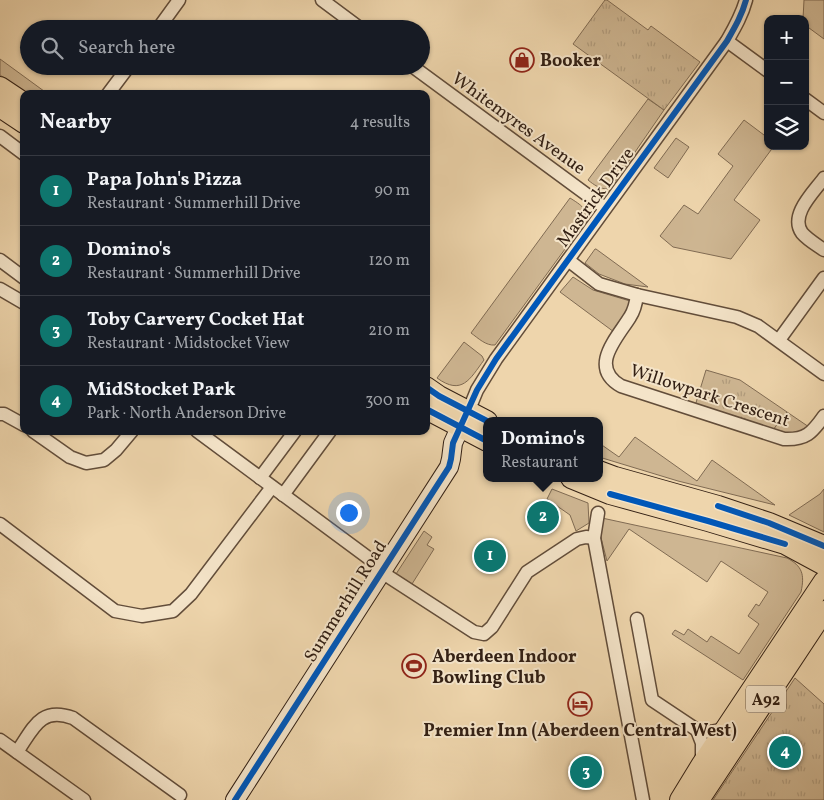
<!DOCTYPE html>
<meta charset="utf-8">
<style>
body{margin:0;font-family:Vollkorn,serif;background:#242831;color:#f1f3f6}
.controls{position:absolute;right:15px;top:15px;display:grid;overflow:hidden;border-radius:10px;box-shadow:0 1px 4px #0004}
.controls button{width:45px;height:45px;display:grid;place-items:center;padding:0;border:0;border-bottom:1px solid #363941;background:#171b24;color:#f1f3f6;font:25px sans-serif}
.you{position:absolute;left:348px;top:512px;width:18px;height:18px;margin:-12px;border:4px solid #fff;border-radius:50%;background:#1a73e8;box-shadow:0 0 0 8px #1a73e833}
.badge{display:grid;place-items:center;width:32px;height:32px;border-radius:50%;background:#0f766e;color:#fff;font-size:16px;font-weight:700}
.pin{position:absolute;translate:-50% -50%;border:2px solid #fff;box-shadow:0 1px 5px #0006}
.popup{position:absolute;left:483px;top:417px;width:120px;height:65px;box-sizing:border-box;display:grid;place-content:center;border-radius:10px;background:#171b24;filter:drop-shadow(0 1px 4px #0005);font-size:16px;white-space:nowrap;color:#9ea1a6}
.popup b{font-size:19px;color:#f1f3f6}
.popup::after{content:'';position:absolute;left:50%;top:100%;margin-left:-10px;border:10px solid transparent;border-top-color:#171b24}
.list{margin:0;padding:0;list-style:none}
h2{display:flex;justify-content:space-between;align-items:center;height:65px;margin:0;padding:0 20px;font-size:21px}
h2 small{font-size:16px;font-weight:400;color:#9ea1a6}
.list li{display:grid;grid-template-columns:32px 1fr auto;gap:15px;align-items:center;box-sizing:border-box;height:70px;padding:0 20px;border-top:1px solid #363941}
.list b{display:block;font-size:19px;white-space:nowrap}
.list p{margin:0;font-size:16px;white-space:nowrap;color:#9ea1a6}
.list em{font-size:16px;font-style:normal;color:#9ea1a6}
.icon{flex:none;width:28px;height:28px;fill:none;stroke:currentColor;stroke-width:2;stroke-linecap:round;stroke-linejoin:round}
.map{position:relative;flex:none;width:824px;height:800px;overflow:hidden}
.search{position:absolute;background:#171b24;box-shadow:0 1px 4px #0004;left:20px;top:20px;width:410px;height:55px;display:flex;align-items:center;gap:12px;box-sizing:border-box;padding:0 18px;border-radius:28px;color:#9ea1a6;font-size:19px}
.panel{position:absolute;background:#171b24;box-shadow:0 1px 4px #0004;left:20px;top:90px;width:410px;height:345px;border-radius:10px}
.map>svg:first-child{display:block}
.grass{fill:#ceb692;stroke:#806b53}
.park{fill:url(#park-tufts);stroke:#806b53}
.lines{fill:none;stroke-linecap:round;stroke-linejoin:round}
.street-casing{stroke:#624d3a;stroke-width:15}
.secondary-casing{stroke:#332014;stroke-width:20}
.primary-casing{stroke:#332014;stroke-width:22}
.street{stroke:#f4e4c9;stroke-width:12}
.secondary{stroke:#f4e4c9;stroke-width:18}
.primary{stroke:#eed5ac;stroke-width:20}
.cycleway-casing{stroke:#f4e4c9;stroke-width:9}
.cycleway{stroke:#0057b8;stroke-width:6}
.labels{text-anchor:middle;stroke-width:4;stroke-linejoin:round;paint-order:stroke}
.shield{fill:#f4e4c9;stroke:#6d5b4a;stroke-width:1}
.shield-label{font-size:16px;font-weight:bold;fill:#332014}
.poi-label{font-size:18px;font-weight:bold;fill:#332014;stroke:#f4e4c9;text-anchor:start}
.street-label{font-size:18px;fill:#332014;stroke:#f4e4c9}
</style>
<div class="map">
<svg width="824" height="800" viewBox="0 0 824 800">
<defs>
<pattern id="park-tufts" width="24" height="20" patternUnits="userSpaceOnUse" patternTransform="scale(1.25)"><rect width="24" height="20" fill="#ceb692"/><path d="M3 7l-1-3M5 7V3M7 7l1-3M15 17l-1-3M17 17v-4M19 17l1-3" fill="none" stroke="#b19c7d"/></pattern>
</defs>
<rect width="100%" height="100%" fill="#eed5ac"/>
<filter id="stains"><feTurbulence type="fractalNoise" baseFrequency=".004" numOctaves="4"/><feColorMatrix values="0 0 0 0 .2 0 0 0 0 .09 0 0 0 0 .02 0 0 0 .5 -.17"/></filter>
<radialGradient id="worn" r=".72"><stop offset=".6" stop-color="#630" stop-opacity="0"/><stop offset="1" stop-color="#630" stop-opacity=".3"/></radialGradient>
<g class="grass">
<path d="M804,0H824V39L805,25V19H803Z"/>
<path d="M0,59L48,94H27L0,75Z"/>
<path d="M648,99L664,110L611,187L608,189C600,189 594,185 588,180Z"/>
<path d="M744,120L768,138V146H774L734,200L760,220L731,259L673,247L660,236L684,205L698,214L733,166L718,154Z"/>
<path d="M676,138L689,147L668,178L654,168Z"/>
<path d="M570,198C581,205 589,209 584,223L495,345C486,346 478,338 471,333Z"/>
<path d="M595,249H596L648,287L625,284L599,274L585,263Z"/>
<path d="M573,277L593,290L630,301L631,304L614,332L560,292Z"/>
<path d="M464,342L482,356L484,360C470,379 462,396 437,378Z"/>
<path d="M787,412L809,427C793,437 790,436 772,431Z"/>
<path d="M635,437L697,481L712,460L775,505L678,481L599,457V443L619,457Z"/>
<path d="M552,489L588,503L589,523L576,531L570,515L547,499Z"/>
<path d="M824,489V532L789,515L820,494Z"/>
<path d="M602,518L787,558C802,566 805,574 801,592L743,680L672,634L675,630L684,635L688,629L707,642L711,636L739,654L759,624L748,616L756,604L759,606L768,592L721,561L707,582L629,529L607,561L600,534Z"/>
<path d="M424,531L432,537L427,545L434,549L412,584L396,574Z"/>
</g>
<g class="park">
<path d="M605,0H607L648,30L651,26L700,62L664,110L573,44Z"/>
<path d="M706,370L740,380L787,412L772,431L695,406Z"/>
<path d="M795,678L824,704V800H713Z"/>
</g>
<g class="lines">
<g class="street-casing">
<g id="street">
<path d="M322,0L361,29"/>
<path d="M158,29L179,0"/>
<path d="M727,41L768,71"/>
<path d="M412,66L605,208"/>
<path d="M108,94L129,66"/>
<path d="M805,99L824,113"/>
<path d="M0,136L24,154"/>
<path d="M824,178C814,192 789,215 802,233C808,240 817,245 824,250"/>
<path d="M0,260L24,278"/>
<path d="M568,260L599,284L637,295L737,317L758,326L824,374"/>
<path d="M0,289L24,303"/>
<path d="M637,295C636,303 634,311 630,317C617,338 588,367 621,386L784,439C806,440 812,433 824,416"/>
<path d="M779,340L824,278"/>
<path d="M468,412L477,390L496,359L727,41C735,27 742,15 746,0"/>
<path d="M0,414H4L24,425"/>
<path d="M33,431L70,457L86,463L104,460L116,450L132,431"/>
<path d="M197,431L378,565L386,575L474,632L484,634L492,627L527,572L577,539L586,537L594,538"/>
<path d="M260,478L295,431"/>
<path d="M283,495L330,431"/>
<path d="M598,513L594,538L643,800"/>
<path d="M0,524L115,611L142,616L173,611L191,594L272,487"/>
<path d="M637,619L652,700L697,730L710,732L725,729"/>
<path d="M697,730L702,743V762"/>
<path d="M0,740L84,800"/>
<path d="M17,752C33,729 40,706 73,718L180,795"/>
</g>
</g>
<g class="secondary-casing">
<path id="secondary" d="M235,800L449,467L451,459L453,443L466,414"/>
</g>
<g class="primary-casing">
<g id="primary">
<path d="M0,87L24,103"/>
<path d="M0,107L24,123"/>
<path d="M426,387L439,396L487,421"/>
<path d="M426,409L487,441"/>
<path d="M599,471L615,477L718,506L769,523L824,546"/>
<path d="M571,478L610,494L708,521L785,544L824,565"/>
<path d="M680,800L702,764L824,581"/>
<path d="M699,800L824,611"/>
</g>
</g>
<use href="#street" class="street"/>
<use href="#secondary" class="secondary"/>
<use href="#primary" class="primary"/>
<g class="cycleway-casing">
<g id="cycleway">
<path d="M426,387L439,396L487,421"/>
<path d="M426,409L487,441"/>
<path d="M610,494L708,521L785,544"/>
<path d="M718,506L769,523L824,546"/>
<path d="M235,800L449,467L451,459L453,443L477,390L496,359L727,41C735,27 742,15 746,0"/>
</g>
</g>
<use href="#cycleway" class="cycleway"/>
</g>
<defs>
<g id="shop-ring" transform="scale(1.25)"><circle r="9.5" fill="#f4e4c9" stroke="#8f2418" stroke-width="1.5"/><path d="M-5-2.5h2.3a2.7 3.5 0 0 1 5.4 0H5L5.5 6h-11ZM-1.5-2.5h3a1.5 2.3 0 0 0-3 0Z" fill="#8f2418"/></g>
<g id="stadium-ring" transform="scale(1.25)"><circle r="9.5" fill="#f4e4c9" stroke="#8f2418" stroke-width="1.5"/><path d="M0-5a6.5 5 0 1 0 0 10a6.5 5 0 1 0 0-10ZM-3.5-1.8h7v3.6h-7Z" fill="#8f2418"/></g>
<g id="hotel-ring" transform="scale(1.25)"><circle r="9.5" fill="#f4e4c9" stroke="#8f2418" stroke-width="1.5"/><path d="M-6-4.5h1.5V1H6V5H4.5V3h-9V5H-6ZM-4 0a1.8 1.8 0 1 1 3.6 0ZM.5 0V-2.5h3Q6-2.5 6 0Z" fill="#8f2418"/></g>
</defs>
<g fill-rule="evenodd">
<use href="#shop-ring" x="522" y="60"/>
<use href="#stadium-ring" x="414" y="666"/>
<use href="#hotel-ring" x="580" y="704"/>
</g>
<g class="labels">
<rect class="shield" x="746" y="685.5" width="40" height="27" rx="4"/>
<g class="shield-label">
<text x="766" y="705">A92</text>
</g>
<g class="poi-label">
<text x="540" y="66">Booker</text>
<text x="432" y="662">Aberdeen Indoor<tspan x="432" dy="21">Bowling Club</tspan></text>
<text x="580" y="736" text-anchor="middle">Premier Inn (Aberdeen Central West)</text>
</g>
<g class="street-label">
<text transform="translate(519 123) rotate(36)" y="6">Whitemyres Avenue</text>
<text transform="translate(595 197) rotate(-54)" y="6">Mastrick Drive</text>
<text transform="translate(710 395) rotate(18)" y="6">Willowpark Crescent</text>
<text transform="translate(345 601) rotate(-58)" y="6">Summerhill Road</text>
</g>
</g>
<rect width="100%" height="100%" filter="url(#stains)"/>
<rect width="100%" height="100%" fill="url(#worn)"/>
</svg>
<div class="controls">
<button>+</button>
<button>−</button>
<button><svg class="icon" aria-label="layers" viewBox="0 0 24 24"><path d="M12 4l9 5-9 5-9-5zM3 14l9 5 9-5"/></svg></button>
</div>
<div class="you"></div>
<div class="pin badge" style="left:490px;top:556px">1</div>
<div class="pin badge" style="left:543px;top:517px">2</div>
<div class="popup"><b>Domino's</b>Restaurant</div>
<div class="pin badge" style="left:586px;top:772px">3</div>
<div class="pin badge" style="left:785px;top:752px">4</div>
<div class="search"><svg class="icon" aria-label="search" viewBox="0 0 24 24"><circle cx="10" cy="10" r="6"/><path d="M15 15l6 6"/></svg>Search here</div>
<section class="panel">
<h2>Nearby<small>4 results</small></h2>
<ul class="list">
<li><span class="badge">1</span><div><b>Papa John's Pizza</b><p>Restaurant · Summerhill Drive</p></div><em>90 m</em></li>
<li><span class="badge">2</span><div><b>Domino's</b><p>Restaurant · Summerhill Drive</p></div><em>120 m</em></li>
<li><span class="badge">3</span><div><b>Toby Carvery Cocket Hat</b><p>Restaurant · Midstocket View</p></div><em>210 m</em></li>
<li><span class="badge">4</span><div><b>MidStocket Park</b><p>Park · North Anderson Drive</p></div><em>300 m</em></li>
</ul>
</section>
</div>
